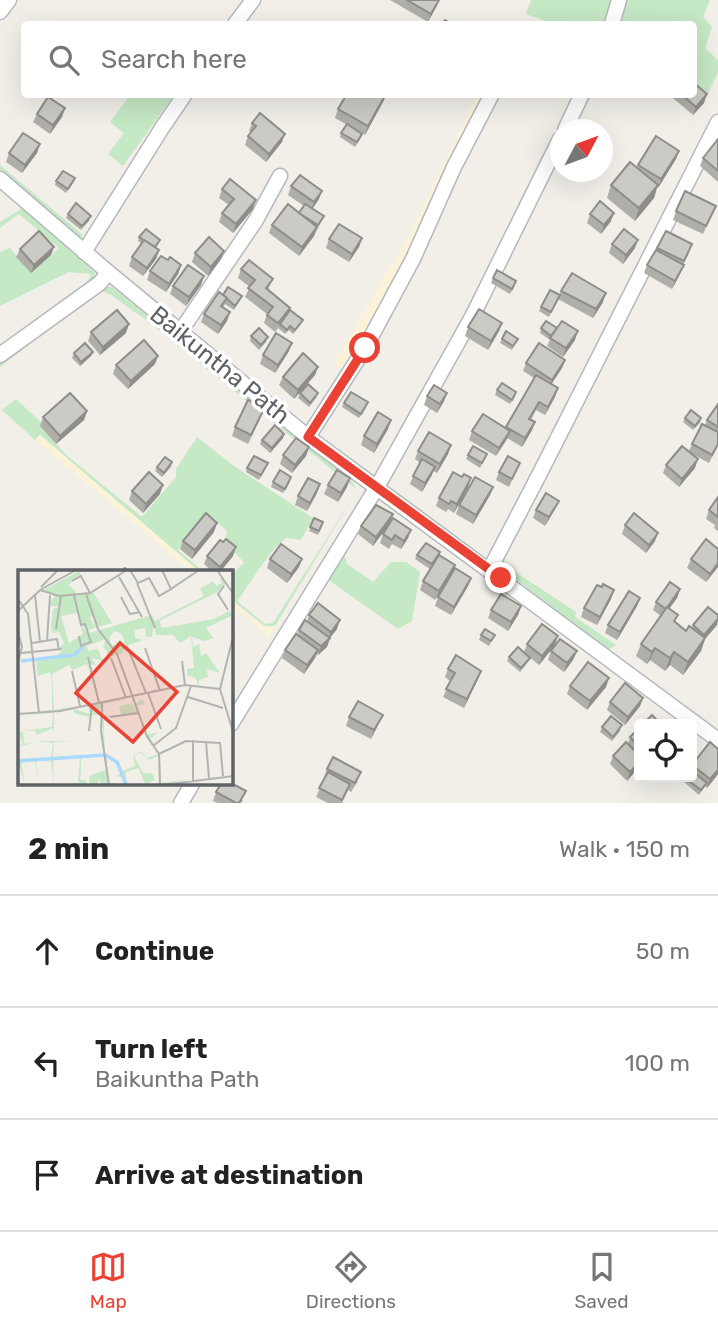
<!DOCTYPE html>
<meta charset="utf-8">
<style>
body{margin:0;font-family:Rubik,sans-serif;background:#f2f2f2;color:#222}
.controls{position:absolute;right:21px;bottom:21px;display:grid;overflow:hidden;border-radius:7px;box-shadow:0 7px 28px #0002}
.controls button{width:63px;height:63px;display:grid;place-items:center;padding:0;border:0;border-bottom:2px solid #e0e0e0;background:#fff;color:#222;font:35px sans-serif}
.compass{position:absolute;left:550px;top:119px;width:63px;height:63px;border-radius:50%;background:#fff;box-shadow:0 7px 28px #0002;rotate:49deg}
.stop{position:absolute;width:21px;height:21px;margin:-16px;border:5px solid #ea4335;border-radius:50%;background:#fff}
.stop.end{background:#ea4335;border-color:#fff;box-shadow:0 2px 7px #0008}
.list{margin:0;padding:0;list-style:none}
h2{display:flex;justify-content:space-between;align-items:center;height:91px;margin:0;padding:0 28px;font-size:30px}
h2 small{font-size:23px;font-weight:400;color:#767676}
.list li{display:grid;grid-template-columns:46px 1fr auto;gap:21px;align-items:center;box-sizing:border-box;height:112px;padding:0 28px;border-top:2px solid #e0e0e0}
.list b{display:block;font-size:26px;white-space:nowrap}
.list p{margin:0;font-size:23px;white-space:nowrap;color:#767676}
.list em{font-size:23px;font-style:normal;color:#767676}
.icon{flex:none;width:38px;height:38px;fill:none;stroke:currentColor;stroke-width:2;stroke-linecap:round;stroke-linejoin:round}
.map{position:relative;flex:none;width:718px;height:803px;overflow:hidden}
.search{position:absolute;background:#fff;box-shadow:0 7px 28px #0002;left:21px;right:21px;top:21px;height:77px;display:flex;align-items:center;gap:18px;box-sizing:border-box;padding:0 24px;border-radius:7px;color:#767676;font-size:26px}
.sheet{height:427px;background:#fff}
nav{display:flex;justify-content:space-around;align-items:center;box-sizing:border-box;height:98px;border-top:2px solid #e0e0e0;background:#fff;font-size:19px;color:#767676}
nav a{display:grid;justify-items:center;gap:4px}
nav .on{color:#ea4335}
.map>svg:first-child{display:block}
.green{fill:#c5e8c5}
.sand{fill:#fbf3d9}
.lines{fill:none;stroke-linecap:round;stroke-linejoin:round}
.minor-casing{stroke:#b5b8bc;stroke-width:17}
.minor{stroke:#fff;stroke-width:14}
.wall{fill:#afaea9}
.shaded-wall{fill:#8f8d8a}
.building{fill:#cccac5;stroke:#8f8d8a;stroke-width:2}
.route{stroke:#ea4335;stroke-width:9}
.labels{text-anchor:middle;stroke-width:7;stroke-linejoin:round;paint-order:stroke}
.street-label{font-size:24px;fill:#5f6368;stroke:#fff}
.inset-river{fill:none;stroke:#aadaff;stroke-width:3.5}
.inset-road{fill:none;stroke:#b3b3b1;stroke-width:2}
.view{fill:#ea4335;fill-opacity:0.15;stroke:#ea4335;stroke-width:3.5}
.inset-edge{fill:none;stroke:#5f6368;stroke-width:3.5}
</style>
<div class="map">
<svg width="718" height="803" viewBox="0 0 718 803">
<rect width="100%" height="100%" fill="#f1efe8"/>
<g class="green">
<path d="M531,0H710L703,17L712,27L705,48L718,60V72L707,96L694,84V24H554L526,14Z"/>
<path d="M130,95H174L123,166L108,154L124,133L110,122Z"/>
<path d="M0,165L83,235L80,239L0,171Z"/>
<path d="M21,209L26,211L95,273L94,279L31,326L30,323L88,281L91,274L69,272L0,306V252L10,248L31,273L59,248L19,214L0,228V222Z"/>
<path d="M105,287H112L352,481L356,489L141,316C128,309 112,292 100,291L0,367V361Z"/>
<path d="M16,399L42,423L40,426L66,455L142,517L176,477V469L197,437L234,466L313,518L301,540L286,538C266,554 253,580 237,601L265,624L273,623L352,499L275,626L266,627L231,599V576L244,562L225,543L227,531L210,516L205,517L178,550L204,572H200L40,435L35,440L2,410Z"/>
<path d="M526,486L500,557L508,567L576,612L575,617L616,645L608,650L496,564L492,550Z"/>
<path d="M344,553L347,564L373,582L391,562H406L420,572L412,621L398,629L320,574L231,720V707L314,578Z"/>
</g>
<g class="sand">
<path d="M477,95H488L403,273L344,370L334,363L412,229Z"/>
<path d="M40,435L200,572H191L35,440Z"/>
<path d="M231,599C243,609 259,630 275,626L267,640L266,635L231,606Z"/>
</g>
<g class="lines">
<g class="minor-casing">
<g id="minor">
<path d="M0,12L9,0"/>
<path d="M235,24L253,0"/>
<path d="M612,24L619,0"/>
<path d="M565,130L582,94"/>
<path d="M0,179L108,272L308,437L718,740"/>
<path d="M84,252L162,128L185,94"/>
<path d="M180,332L256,220L280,176"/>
<path d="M0,355L100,283L108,272"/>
<path d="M308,437L365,348L413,259L454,167L492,94"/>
<path d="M490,569L540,473L718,122"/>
<path d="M231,724L377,487L472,317L560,139"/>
<path d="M181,803L192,784"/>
</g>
</g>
<use href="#minor" class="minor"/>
</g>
<g class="wall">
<path d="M390,0H439L436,7L428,22Z"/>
<path d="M386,94L365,135L335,118L338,109Z"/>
<path d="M668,94H694L704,103L693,115Z"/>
<path d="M65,108L62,117L50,134L33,122L37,114Z"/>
<path d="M252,123L282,142L266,162L245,145L248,136L251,133L249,131Z"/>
<path d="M341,133L361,138L355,147L340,137Z"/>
<path d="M718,139V182L700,166L703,158Z"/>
<path d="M40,144L37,153L22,173L6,162L9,153Z"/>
<path d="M679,151L676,159L658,188L657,187L654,198L635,221L607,198L611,185L637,168L638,165Z"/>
<path d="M75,178L66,193L55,185L56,181Z"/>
<path d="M291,186L319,199L313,208L324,216L314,236L299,256L269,233L272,225L299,213L304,206L288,195Z"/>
<path d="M222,189L253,209L233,233L219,222L222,213L229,205L219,198Z"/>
<path d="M716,206L703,234L673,220L676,211Z"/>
<path d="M68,214L90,220L81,230L66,218Z"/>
<path d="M590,214L611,221L601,234L587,223Z"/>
<path d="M666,231L689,253L683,265L680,274L672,289L644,273L647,265L656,250Z"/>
<path d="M139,237L160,240L156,248L159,250L156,259L143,276L129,266L132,257L142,244L138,241Z"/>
<path d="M362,238L359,247L349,262L326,248L329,239Z"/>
<path d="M612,244L635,248L623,264L609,253Z"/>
<path d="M54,247L51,255L31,273L16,257L20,249Z"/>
<path d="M195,253L221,259L208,276L192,262Z"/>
<path d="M168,260L181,265L178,274L166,292L147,280L150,271Z"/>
<path d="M241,269L273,279L268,290L289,312L303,320L301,324L293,334L289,330L285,334L278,328L275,332L264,323L267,314L245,297L250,287L238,278Z"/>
<path d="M493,278L515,285L510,294L491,283Z"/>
<path d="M201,285L186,306L170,294L173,286Z"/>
<path d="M561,291L603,302L593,318L558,299Z"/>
<path d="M223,295L242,296L234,310L225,304L223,308L230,312L227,321L218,334L201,322L204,314Z"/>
<path d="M560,295L549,317L539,311L541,307Z"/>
<path d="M502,323L499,331L488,350L465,336L468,327Z"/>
<path d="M541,328L575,340L563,357L547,346L550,340L540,333Z"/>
<path d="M91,332L126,333L100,355L88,341Z"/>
<path d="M251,336L267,341L259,350L250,341Z"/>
<path d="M502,339H518L512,350L500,343Z"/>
<path d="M289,351L275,373L260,364L263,355Z"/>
<path d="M93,352L91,356L80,366L72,358L74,353Z"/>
<path d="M565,360L562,368L551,384L555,397L545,415L536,410L531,420L535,422L532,430L522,447L507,438L496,456L469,440L472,431L506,428L534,378L523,371L526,363Z"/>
<path d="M155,364L128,389L113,374L116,365Z"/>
<path d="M318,367L315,375L294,399L279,385L283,377Z"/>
<path d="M497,390L515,396L510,404L495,395Z"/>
<path d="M300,393L317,397L309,407L298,398Z"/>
<path d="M447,393L444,401L437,413L424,405L427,396Z"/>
<path d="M344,403L366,407L359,418L342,407Z"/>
<path d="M718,404V446L709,463L692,454L695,468L679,487L663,473L666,465L689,451L692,444L705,425L707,420Z"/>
<path d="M87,411L84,420L56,444L40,426L43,417Z"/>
<path d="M261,417L248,444L232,436L235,427Z"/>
<path d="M685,418H701L700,423L693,430L683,422Z"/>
<path d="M388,429L374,453L361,445L364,436Z"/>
<path d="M284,434L283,438L270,453L260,444L262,440Z"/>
<path d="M451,445L448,454L437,473L433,471L422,492L410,484L413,476L420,463L415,459L418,451Z"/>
<path d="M309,447L306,456L292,473L280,464L283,455Z"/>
<path d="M487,454L480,468L466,459L468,455Z"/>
<path d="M172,462L171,467L162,477L155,471L157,467Z"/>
<path d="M520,463L509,487L496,480L499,472Z"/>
<path d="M247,468H266L259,480L246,472Z"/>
<path d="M462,477L471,478L468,487L454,513L448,509L446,512L436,506L439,498Z"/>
<path d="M273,482H290L283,493L271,487Z"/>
<path d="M328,485L347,487L338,502L324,494Z"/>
<path d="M493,487L490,495L473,524L456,514L459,505Z"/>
<path d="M132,491L160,494L143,513L129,500Z"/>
<path d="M317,493L307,511L295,505L298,496Z"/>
<path d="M718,497V531L714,528L715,525L706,519L709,510Z"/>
<path d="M555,509L545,526L533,518L536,510Z"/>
<path d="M314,518L323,522L318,535L309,531Z"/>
<path d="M390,523L373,546L358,534L361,526Z"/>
<path d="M625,525L655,541L646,553L622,534Z"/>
<path d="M411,530L408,538L401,549L392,544L389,549L380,543L383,534Z"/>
<path d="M214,532L192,559L180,549L183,541Z"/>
<path d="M718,549V567L706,582L687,568L691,559Z"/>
<path d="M440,552L430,569L415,559L417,555Z"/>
<path d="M207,556H233L220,572H213L204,564Z"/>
<path d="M270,559H302L299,567L287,583L267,568Z"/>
<path d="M455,565L452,574L435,600L420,590L423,581Z"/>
<path d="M471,578L468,586L451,615L435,606L438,597Z"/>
<path d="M602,587L614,590L611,599L597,625L581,617L584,608Z"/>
<path d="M680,589L677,598L669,609L675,623L686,631L692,628L693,625L718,615L717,625L705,639L701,651L683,675L670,665L665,671L650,660L647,664L636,656L641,644L661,616L653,610L656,602Z"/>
<path d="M640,598L637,606L617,640L605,633L608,625Z"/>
<path d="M521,606L518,615L508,631L488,618L491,610Z"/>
<path d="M309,615L337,629L330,638L327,647L318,655L317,654L315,658L304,674L282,658L285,650L297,635L299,630L307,621Z"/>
<path d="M481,635L493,639L489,646L479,640Z"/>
<path d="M527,644L555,645L539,665L529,657L528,662L520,672L507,661L509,657L524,652Z"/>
<path d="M551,651H577L573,660L564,672L548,660Z"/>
<path d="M448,669L481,671L464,708L443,697L450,681L445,677Z"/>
<path d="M570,686L606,687L587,710L567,694Z"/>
<path d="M643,698L640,706L625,725L607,710L610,702Z"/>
<path d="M349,717L379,723L371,739L346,726Z"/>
<path d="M602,727L621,730L612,741L600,732Z"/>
<path d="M639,728V767L627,781L610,764L613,756L628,744L630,737Z"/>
<path d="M718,749V774L707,788L705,786L699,795L684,782L686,777H692V765Z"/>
<path d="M327,769L358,781L351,792L348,790L342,803H328L316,797L325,778L324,777Z"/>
<path d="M216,792L243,800L241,803H218L213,801Z"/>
</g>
<g class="shaded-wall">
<path d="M439,0L436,7L428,22L431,14Z"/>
<path d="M386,94L384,100L365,135L368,126Z"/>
<path d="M707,94L704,103L693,115L696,107Z"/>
<path d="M65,108L62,117L50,134L53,125Z"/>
<path d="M285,134L282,142L266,162L269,154Z"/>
<path d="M40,144L37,153L22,173L25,165Z"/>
<path d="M679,151L676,159L658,188L661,179Z"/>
<path d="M658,185L654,198L635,221L639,208Z"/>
<path d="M322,191L319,199L311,211L314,202Z"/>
<path d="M256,200L253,209L233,233L236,224Z"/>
<path d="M614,213L611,221L601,234L604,225Z"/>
<path d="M317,227L314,236L299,256L302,247Z"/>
<path d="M362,238L359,247L349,262L352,254Z"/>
<path d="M638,240L635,248L623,264L626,255Z"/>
<path d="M54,247L51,255L31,273L34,265Z"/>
<path d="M159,250L156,259L143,276L147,268Z"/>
<path d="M224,251L221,259L208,276L211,267Z"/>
<path d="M181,265L178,274L166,292L169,284Z"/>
<path d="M684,265L680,274L672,289L675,281Z"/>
<path d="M204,276L201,285L186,306L189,297Z"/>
<path d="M606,293L603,302L593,318L596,309Z"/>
<path d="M230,312L227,321L218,334L221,325Z"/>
<path d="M502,323L499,331L488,350L491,341Z"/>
<path d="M129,324L126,333L100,355L103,347Z"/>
<path d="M578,331L575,340L563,357L566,348Z"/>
<path d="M292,343L289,351L275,373L278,365Z"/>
<path d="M93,352L91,356L80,366L81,362Z"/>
<path d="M158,356L155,364L128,389L131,381Z"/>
<path d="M565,360L562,368L549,388L552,380Z"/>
<path d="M318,367L315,375L294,399L298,390Z"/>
<path d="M558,388L555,397L545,415L548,407Z"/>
<path d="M447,393L444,401L437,413L440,404Z"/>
<path d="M87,411L84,420L56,444L60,436Z"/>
<path d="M391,420L388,429L374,453L377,444Z"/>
<path d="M535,422L532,430L522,447L525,438Z"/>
<path d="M510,431L507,439L496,456L499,448Z"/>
<path d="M284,434L283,438L270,453L272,448Z"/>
<path d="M451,445L448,454L437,473L440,464Z"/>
<path d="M309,447L306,456L292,473L295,465Z"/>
<path d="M698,459L695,468L679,487L682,479Z"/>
<path d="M435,467L432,475L422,492L425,483Z"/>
<path d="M350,478L347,487L338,502L341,493Z"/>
<path d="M471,478L468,487L454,513L457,504Z"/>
<path d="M320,484L317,493L307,511L310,503Z"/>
<path d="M163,485L160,494L143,513L146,504Z"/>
<path d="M493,487L490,495L473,524L476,515Z"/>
<path d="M559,501L555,509L545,526L549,517Z"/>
<path d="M393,514L390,523L373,546L376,537Z"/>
<path d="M217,523L214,532L192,559L195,550Z"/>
<path d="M411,530L408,538L401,549L404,541Z"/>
<path d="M658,533L655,541L646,553L649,545Z"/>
<path d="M236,547L233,556L220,572H218L220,567Z"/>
<path d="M302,559L299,567L287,583L291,574Z"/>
<path d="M718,563V567L706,582L710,574Z"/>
<path d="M455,565L452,574L435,600L439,591Z"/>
<path d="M471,578L468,586L451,615L454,607Z"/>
<path d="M680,589L677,598L663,617L666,609Z"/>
<path d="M614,590L611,599L597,625L600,617Z"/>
<path d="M640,598L637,606L617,640L620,632Z"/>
<path d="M521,606L518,615L508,631L511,622Z"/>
<path d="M718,619L717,625L705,639L701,651L683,675L688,662L701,644L704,635Z"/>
<path d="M340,620L337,629L327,641L331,632Z"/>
<path d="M558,636L555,645L539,665L542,656Z"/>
<path d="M330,638L327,647L318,655L321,646Z"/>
<path d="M655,648L650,660L647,664L652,652Z"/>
<path d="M318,650L315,658L304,674L307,665Z"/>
<path d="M577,651L573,660L564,672L567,663Z"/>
<path d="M674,652L670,665L665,671L670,658Z"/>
<path d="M481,671L478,679L464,708L467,699Z"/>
<path d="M609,678L606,687L587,710L590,701Z"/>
<path d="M643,698L640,706L625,725L628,717Z"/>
<path d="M383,715L371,739L374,730Z"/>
<path d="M639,762V767L627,781L630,772Z"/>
<path d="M718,770V774L707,788L710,779Z"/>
</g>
<g class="building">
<path d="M407,0H439L431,14Z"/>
<path d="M445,20L452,24H442Z"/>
<path d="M694,83L707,94L696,107L681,94H694Z"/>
<path d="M347,94H386L368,126L338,109Z"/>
<path d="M48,97L65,108L53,125L37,114Z"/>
<path d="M260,113L285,134L269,154L248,136L256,126L252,123Z"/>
<path d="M347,124L362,134L357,142L341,133Z"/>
<path d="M23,133L40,144L25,165L9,153Z"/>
<path d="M656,136L679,151L661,179L638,165Z"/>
<path d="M718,139V171L703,158Z"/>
<path d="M630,162L658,185L639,208L611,185Z"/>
<path d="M63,171L75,178L68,189L56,181Z"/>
<path d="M300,175L322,191L314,202L291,186Z"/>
<path d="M230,179L256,200L236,224L222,213L234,199L222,189Z"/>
<path d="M685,191L716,206L706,226L676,211Z"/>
<path d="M600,201L614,213L604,225L590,214Z"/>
<path d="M76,203L91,216L82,226L68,214Z"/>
<path d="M288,204L317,227L302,247L272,225Z"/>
<path d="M305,204L324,216L318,225L299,213Z"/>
<path d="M339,224L362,238L352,254L329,239Z"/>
<path d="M146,229L160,240L155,247L139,237Z"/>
<path d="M624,229L638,240L626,255L612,244Z"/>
<path d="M39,231L54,247L34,265L20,249Z"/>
<path d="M666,231L692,244L684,261L657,248Z"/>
<path d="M209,237L224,251L211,267L195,253Z"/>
<path d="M144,240L159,250L147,268L132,257Z"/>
<path d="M656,250L684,265L675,281L647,265Z"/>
<path d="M161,256L168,260L170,257L181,265L169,284L150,271Z"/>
<path d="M249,260L273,279L266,288L290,308L278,323L267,315L273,307L248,288L255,280L241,269Z"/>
<path d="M188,265L204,276L189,297L173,286Z"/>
<path d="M497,270L516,281L512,289L493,278Z"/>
<path d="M572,273L606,293L596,309L561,291Z"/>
<path d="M228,287L242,296L235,306L223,295Z"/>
<path d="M550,290L560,295L551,312L541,307Z"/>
<path d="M219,292L227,298L221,306L230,312L221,325L204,314Z"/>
<path d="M479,309L502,323L491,341L468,327Z"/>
<path d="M117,310L129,324L103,347L91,332Z"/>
<path d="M290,310L303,320L295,330L290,326L287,330L280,324Z"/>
<path d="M546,321L557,328L551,336L541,328Z"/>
<path d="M562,321L578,331L566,348L550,338Z"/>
<path d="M259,328L268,337L261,345L251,336Z"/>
<path d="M506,331L518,339L513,346L502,339Z"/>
<path d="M276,333L292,343L278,365L263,355Z"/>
<path d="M144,340L158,356L131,381L116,365Z"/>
<path d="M85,343L93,352L81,362L74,353Z"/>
<path d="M539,343L565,360L552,380L526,363Z"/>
<path d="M303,353L318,367L298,390L283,377Z"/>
<path d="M536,375L558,388L548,407L539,402L529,419L535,422L525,438L506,427Z"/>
<path d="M502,383L516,392L512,400L497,390Z"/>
<path d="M308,384L318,393L310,403L300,393Z"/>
<path d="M434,385L447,393L440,404L427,396Z"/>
<path d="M351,392L368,402L361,414L344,403Z"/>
<path d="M70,393L87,411L60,436L43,417Z"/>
<path d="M248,400L264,409L251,435L235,427Z"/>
<path d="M718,404V427L707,420Z"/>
<path d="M691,410L701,418L695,426L685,418Z"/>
<path d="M378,412L391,420L377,444L364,436Z"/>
<path d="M483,414L510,431L499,448L472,431Z"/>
<path d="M702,424L718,432V444L712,455L692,444Z"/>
<path d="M275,425L284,434L272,448L262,440Z"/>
<path d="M429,432L451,445L440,464L418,451Z"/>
<path d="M296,438L309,447L295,465L283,455Z"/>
<path d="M473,446L487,454L482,463L468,455Z"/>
<path d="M682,446L698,459L682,479L666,465Z"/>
<path d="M254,456L268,463L261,475L247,468Z"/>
<path d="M508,456L520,463L512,479L499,472Z"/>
<path d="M165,457L172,462L164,473L157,467Z"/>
<path d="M422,459L435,467L425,483L413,476Z"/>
<path d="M280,470L291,477L285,489L273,482Z"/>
<path d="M337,470L350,478L341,493L328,485Z"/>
<path d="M149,472L163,485L146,504L132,491Z"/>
<path d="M453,472L462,477L464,474L471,478L457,504L451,501L449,504L439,498Z"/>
<path d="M475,477L493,487L476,515L459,505Z"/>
<path d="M308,478L320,484L310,503L298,496Z"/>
<path d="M546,493L559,501L549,517L536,510Z"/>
<path d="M718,497V517L709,510Z"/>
<path d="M376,505L393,514L376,537L361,526Z"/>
<path d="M206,513L217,523L195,550L183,541Z"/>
<path d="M634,513L658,533L649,545L625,525Z"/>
<path d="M314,518L323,522L319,531L310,527Z"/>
<path d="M393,518L411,530L404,541L395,535L392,540L383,534Z"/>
<path d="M226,539L236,547L220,567L207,556L220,540L223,542Z"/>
<path d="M706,539L718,549V563L710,574L691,559Z"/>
<path d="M426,543L440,552L432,564L417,555Z"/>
<path d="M281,544L302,559L291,574L270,559Z"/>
<path d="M439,555L455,565L439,591L423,581Z"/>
<path d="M125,568L130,572H121Z"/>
<path d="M455,568L471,578L454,607L438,597Z"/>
<path d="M670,582L680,589L666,609L656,602Z"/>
<path d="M603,584L614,590L600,617L584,608L597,585L602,587Z"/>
<path d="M629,591L640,598L620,632L608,625Z"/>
<path d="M501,594L521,606L511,622L491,610Z"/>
<path d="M318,603L340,620L331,632L309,615Z"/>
<path d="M667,607L678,615L674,621L686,631L689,626L705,638L688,662L674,652L670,658L655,648L652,652L641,644Z"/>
<path d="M708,607L718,615V619L704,635L693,625Z"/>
<path d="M305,620L330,638L321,646L299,630Z"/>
<path d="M542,624L558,636L542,656L527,644Z"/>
<path d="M485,629L495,635L491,641L481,635Z"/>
<path d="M296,634L318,650L307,665L285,650Z"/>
<path d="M560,639L577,651L567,663L551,651Z"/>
<path d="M518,647L530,658L521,668L509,657Z"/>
<path d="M456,655L481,671L467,699L446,689L455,673L448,669Z"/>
<path d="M588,662L609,678L590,701L570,686Z"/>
<path d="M625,683L643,698L628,717L610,702Z"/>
<path d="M358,701L383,715L374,730L349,717Z"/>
<path d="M652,715L661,724H643Z"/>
<path d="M611,716L622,725L613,737L602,727Z"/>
<path d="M639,728V747L630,737Z"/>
<path d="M626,742L639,755V762L630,772L613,756Z"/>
<path d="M710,742L718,749V770L710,779L692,765Z"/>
<path d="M333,757L361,772L355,783L327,769Z"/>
<path d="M692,771L707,783L701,790L685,778L692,777Z"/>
<path d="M328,772L350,784L342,800L319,788Z"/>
<path d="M231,783L246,791L239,803H236L216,792L221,784Z"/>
</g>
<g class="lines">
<path class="route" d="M365,348L308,437L501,578"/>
</g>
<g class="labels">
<g class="street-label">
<text transform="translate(220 365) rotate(39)" y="8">Baikuntha Path</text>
</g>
</g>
<g transform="translate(18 570)">
<rect width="215" height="215" fill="#f1efe8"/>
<path d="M61,1L63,5L50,15L57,20L59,43L43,46L51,73L65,64L62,55L71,63L134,45L137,51L186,26L182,19L195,11L198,16L204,13L201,7L209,13L199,22L141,51L144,58L196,49L211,41L215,45L188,58L195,68L187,71L174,67L175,77L181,74L183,86L188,83L202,103L189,99L190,107L181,110V116L177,107L169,106V99L176,98L173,66L162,73L155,65H138L136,54L134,67H128L127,58L117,60V68L125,70L108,76L103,63L96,61L91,68L94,76L101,72L107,76L104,83L92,87L85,76L88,69L68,76L71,81L80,79L85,91L74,88L78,95L70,94L78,125L69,94L54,100L51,95L34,104L36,140L60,136L33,142L22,141L34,140V112L32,102L20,106L18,90H33L46,79L41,78L46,73L41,62L34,63L33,56L35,39L42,37L30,35L37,26L24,21ZM75,22L94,53L79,57L76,46L71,47L78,57L70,61L63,54L57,26ZM114,128L85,134L87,183L98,190L105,201L117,196L115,186L122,181L129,188L140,184L127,166L120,142L118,143L92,147L87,148V146L103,145L101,136L114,133L118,143L115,129L117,134L124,129L127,134L118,136L128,165L140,162L131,170L135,174L144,170L134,176L141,185L150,180L142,184L143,213L164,210L174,209L136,215L141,213V185L131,190L121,182L116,186L125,203L135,204L137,210L127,214L121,198L108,202L107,214L105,206L97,207L103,203L99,194L88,187L91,213L101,214L85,215L80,209V215H72L71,206L88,200L86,186L63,188V201L62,210H68V215L60,212L62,187L35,190L36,215L33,190L18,191L21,215L17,191L3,192L7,215L0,189L33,187L35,173L20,171L0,177L5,174L0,162L34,157L35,143L7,145L34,142L36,143V164L35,158L19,165L17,161H5L6,174L20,171H54L36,172L35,187L86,184L83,134L79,145H72L71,161V147L56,143V139L73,144L69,135Z" fill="#c5e8c5"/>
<path class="inset-river" d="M3,91L56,85L65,77M0,191L87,185L99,192L108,214"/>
<path class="inset-road" d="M112,0L120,13L131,8L141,26L153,19L144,0M199,0L216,25M101,7L124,47M54,11L63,6L72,23M119,13L137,58M206,16L200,24L210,40M23,17L40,0M153,19L181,0M22,20L41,26L72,23L109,0M68,24L80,59L99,84L129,166L141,184L142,215M17,25L22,72M56,25L63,55L67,54L73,72L63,76L61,66M103,27L112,44L122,42M0,29L10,44L21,143M0,41L22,20L58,0M38,59L43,26M0,62L4,77L0,92M216,63L202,119L216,165M29,71L32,25M14,73L39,69L41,80M109,76L128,123M127,78L142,121M3,83L44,79M70,87L81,133M93,88L108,128M164,91L167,115M54,101L62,136M130,123L143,159M170,127L205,138M84,132L83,161L91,215M0,144L42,141L167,115L202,119M92,147L121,143M71,161L74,134M175,170V211M188,172L191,208M135,176L158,158L173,116M141,184L168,171L202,173L205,206M144,215L216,206"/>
<path class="view" d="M102,73L159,122L115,172L58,123Z"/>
<rect width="215" height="215" class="inset-edge"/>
</g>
</svg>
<div class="controls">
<button><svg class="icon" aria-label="locate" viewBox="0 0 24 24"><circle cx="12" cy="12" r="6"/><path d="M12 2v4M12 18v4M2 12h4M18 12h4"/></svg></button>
</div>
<svg class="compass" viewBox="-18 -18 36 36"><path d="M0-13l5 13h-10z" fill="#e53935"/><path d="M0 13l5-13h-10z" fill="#767676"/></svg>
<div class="stop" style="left:365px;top:348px"></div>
<div class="stop end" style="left:501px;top:578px"></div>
<div class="search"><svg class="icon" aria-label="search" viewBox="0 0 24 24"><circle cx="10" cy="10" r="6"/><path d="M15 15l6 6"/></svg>Search here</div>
</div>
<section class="sheet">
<h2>2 min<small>Walk · 150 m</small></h2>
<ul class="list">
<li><svg class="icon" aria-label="ahead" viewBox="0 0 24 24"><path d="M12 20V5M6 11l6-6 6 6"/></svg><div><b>Continue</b></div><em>50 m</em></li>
<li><svg class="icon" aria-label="left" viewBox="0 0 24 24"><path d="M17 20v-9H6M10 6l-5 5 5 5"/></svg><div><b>Turn left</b><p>Baikuntha Path</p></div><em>100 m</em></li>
<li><svg class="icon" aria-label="arrive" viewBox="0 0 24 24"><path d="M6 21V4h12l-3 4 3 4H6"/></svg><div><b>Arrive at destination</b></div></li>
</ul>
</section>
<nav>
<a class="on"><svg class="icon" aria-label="map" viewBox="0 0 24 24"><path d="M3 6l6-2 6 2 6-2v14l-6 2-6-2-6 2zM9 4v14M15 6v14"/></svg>Map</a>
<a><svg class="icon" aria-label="directions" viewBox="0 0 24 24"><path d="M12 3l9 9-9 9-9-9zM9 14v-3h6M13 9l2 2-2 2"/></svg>Directions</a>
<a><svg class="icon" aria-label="saved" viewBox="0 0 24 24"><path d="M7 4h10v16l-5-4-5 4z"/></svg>Saved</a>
</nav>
